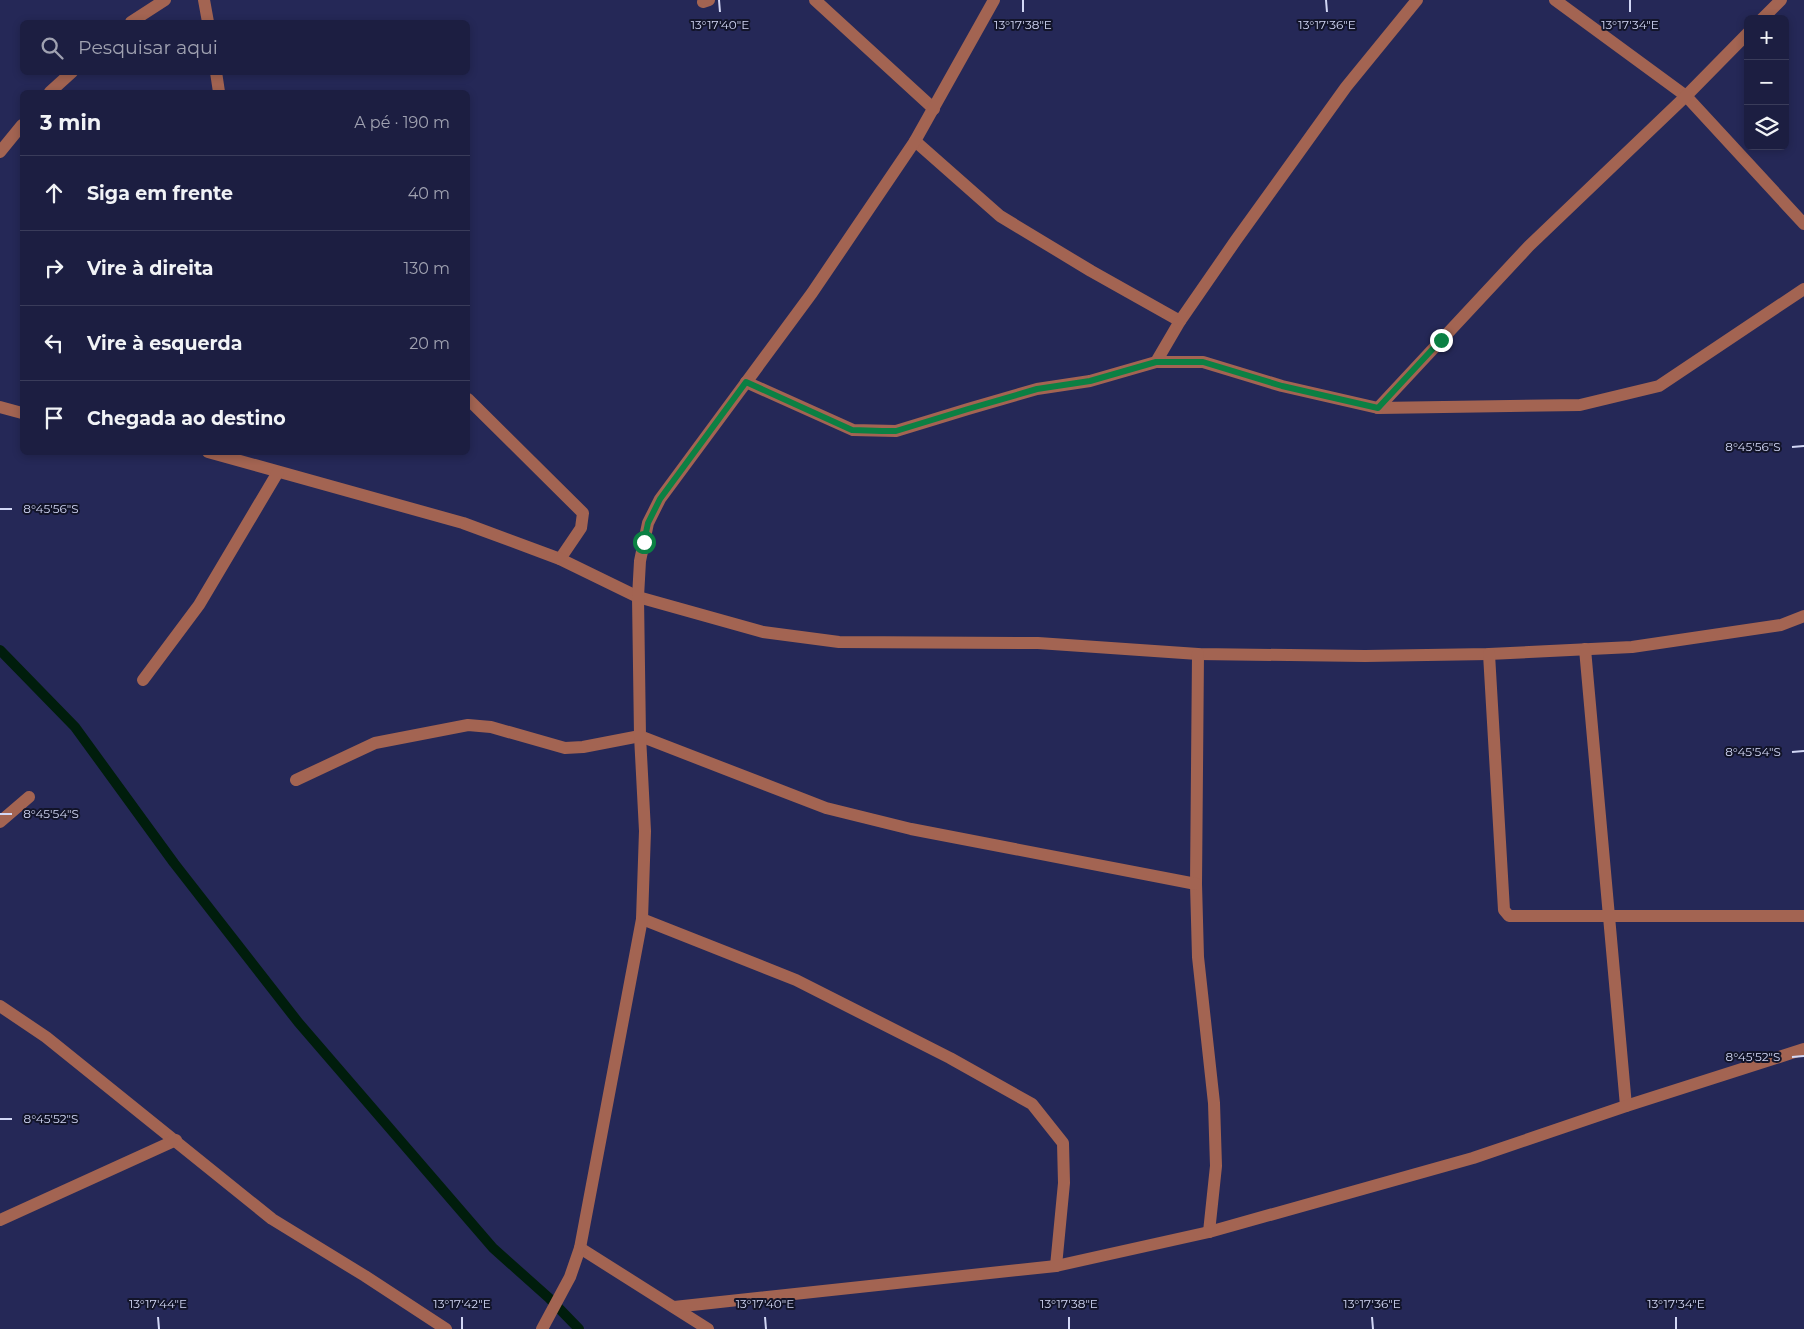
<!DOCTYPE html>
<html lang="pt">
<meta charset="utf-8">
<style>
body{margin:0;font-family:Montserrat,sans-serif;background:#252748;color:#f1f3f6}
.controls{position:absolute;right:15px;top:15px;display:grid;overflow:hidden;border-radius:8px;box-shadow:0 2px 8px #0003}
.controls button{width:45px;height:45px;display:grid;place-items:center;padding:0;border:0;border-bottom:1px solid #3a3c5a;background:#1c1e41;color:#f1f3f6;font:25px sans-serif}
.stop{position:absolute;width:15px;height:15px;margin:-11px;border:4px solid #0b8043;border-radius:50%;background:#fff}
.stop.end{background:#0b8043;border-color:#fff;box-shadow:0 1px 5px #0008}
.list{margin:0;padding:0;list-style:none}
h2{display:flex;justify-content:space-between;align-items:center;height:65px;margin:0;padding:0 20px;font-size:21px}
h2 small{font-size:16px;font-weight:400;color:#a0a2b1}
.list li{display:grid;grid-template-columns:32px 1fr auto;gap:15px;align-items:center;box-sizing:border-box;height:75px;padding:0 20px;border-top:1px solid #3a3c5a}
.list b{display:block;font-size:19px;white-space:nowrap}
.list em{font-size:16px;font-style:normal;color:#a0a2b1}
.icon{flex:none;width:28px;height:28px;fill:none;stroke:currentColor;stroke-width:2;stroke-linecap:round;stroke-linejoin:round}
.map{position:relative;flex:none;width:1804px;height:1329px;overflow:hidden}
.search{position:absolute;background:#1c1e41;box-shadow:0 2px 8px #0003;left:20px;top:20px;width:450px;height:55px;display:flex;align-items:center;gap:12px;box-sizing:border-box;padding:0 18px;border-radius:8px;color:#a0a2b1;font-size:19px}
.panel{position:absolute;background:#1c1e41;box-shadow:0 2px 8px #0003;left:20px;top:90px;width:450px;height:365px;border-radius:8px}
.map>svg:first-child{display:block}
.lines{fill:none;stroke-linecap:round;stroke-linejoin:round}
.stream{stroke:#001d0c;stroke-width:10}
.minor{stroke:#a36452;stroke-width:12}
.route{stroke:#0b8043;stroke-width:6}
.ticks{fill:none;stroke:#d2d7f5;stroke-width:2}
.ticks-label{font-size:12px;text-anchor:middle;fill:#d2d7f5;stroke:#121429;stroke-width:4;stroke-linejoin:round;paint-order:stroke}
</style>
<div class="map">
<svg width="1804" height="1329" viewBox="0 0 1804 1329">
<rect width="100%" height="100%" fill="#252857"/>
<g class="lines">
<path class="stream" d="M0,650L75,727L174,863L298,1022L493,1248L549,1298L579,1329"/>
<g class="minor">
<path d="M204,0L208,22"/>
<path d="M815,0L934,109"/>
<path d="M1555,0L1686,96L1804,224"/>
<path d="M703,2L709,0"/>
<path d="M1762,19L1781,0"/>
<path d="M131,22L165,0"/>
<path d="M216,72L219,92"/>
<path d="M50,92L72,72"/>
<path d="M915,141L1000,216L1091,271L1180,321"/>
<path d="M0,152L22,125"/>
<path d="M1156,362H1203L1282,386L1378,408L1580,405L1659,386L1804,289"/>
<path d="M746,382L853,430L896,431L968,409L1037,389L1090,381L1156,362L1180,321L1236,240L1346,87L1417,0"/>
<path d="M468,399L583,513L581,528L560,559"/>
<path d="M0,407L22,413"/>
<path d="M1378,408L1529,246L1686,96L1748,33"/>
<path d="M208,452L463,523L560,559L638,597L763,632L839,642L1038,643L1198,654L1365,656L1489,654L1632,647L1781,625L1804,616"/>
<path d="M1585,649L1626,1106"/>
<path d="M1198,654L1196,884L1198,957L1214,1103L1216,1166L1209,1232"/>
<path d="M1489,654L1504,910L1509,916H1804"/>
<path d="M143,680L199,605L278,472"/>
<path d="M296,780L375,743L468,725L491,727L565,748L583,747L640,736L826,808L911,829L1196,884"/>
<path d="M0,822L29,797"/>
<path d="M642,919L796,980L950,1058L1032,1104L1063,1143L1064,1183L1056,1266"/>
<path d="M0,1006L46,1037L272,1219L365,1276L446,1329"/>
<path d="M0,1220L176,1140"/>
<path d="M580,1248L708,1329"/>
<path d="M674,1307L1056,1266L1209,1232L1473,1158L1626,1106L1804,1049"/>
<path d="M542,1329L570,1277L580,1248L642,919L645,831L640,736L638,597L640,561L648,523L660,499L812,293L915,141L994,0"/>
</g>
</g>
<g class="lines">
<path class="route" d="M644,542L648,523L660,499L746,382L852,430L882,431H896L968,409L1037,389L1090,381L1156,362H1203L1282,386L1378,408L1441,340"/>
</g>
<path class="ticks" d="M719,0L720,12M1023,0V12M1326,0L1327,12M1630,0V12M1792,447L1804,446M0,509H12M1792,752L1804,751M0,814H12M1792,1057L1804,1056M0,1119H12M158,1317L159,1329M462,1317V1329M765,1317L766,1329M1069,1317V1329M1372,1317L1373,1329M1676,1317V1329"/>
<g class="ticks-label">
<text x="720" y="29">13°17'40"E</text>
<text x="1023" y="29">13°17'38"E</text>
<text x="1327" y="29">13°17'36"E</text>
<text x="1630" y="29">13°17'34"E</text>
<text x="1753" y="451">8°45'56"S</text>
<text x="51" y="513">8°45'56"S</text>
<text x="1753" y="756">8°45'54"S</text>
<text x="51" y="818">8°45'54"S</text>
<text x="1753" y="1061">8°45'52"S</text>
<text x="51" y="1123">8°45'52"S</text>
<text x="158" y="1308">13°17'44"E</text>
<text x="462" y="1308">13°17'42"E</text>
<text x="765" y="1308">13°17'40"E</text>
<text x="1069" y="1308">13°17'38"E</text>
<text x="1372" y="1308">13°17'36"E</text>
<text x="1676" y="1308">13°17'34"E</text>
</g>
</svg>
<div class="controls">
<button>+</button>
<button>−</button>
<button><svg class="icon" aria-label="layers" viewBox="0 0 24 24"><path d="M12 4l9 5-9 5-9-5zM3 14l9 5 9-5"/></svg></button>
</div>
<div class="stop" style="left:644px;top:542px"></div>
<div class="stop end" style="left:1441px;top:340px"></div>
<div class="search"><svg class="icon" aria-label="search" viewBox="0 0 24 24"><circle cx="10" cy="10" r="6"/><path d="M15 15l6 6"/></svg>Pesquisar aqui</div>
<section class="panel">
<h2>3 min<small>A pé · 190 m</small></h2>
<ul class="list">
<li><svg class="icon" aria-label="ahead" viewBox="0 0 24 24"><path d="M12 20V5M6 11l6-6 6 6"/></svg><div><b>Siga em frente</b></div><em>40 m</em></li>
<li><svg class="icon" aria-label="right" viewBox="0 0 24 24"><path d="M7 20v-9h11M14 6l5 5-5 5"/></svg><div><b>Vire à direita</b></div><em>130 m</em></li>
<li><svg class="icon" aria-label="left" viewBox="0 0 24 24"><path d="M17 20v-9H6M10 6l-5 5 5 5"/></svg><div><b>Vire à esquerda</b></div><em>20 m</em></li>
<li><svg class="icon" aria-label="arrive" viewBox="0 0 24 24"><path d="M6 21V4h12l-3 4 3 4H6"/></svg><div><b>Chegada ao destino</b></div></li>
</ul>
</section>
</div>
